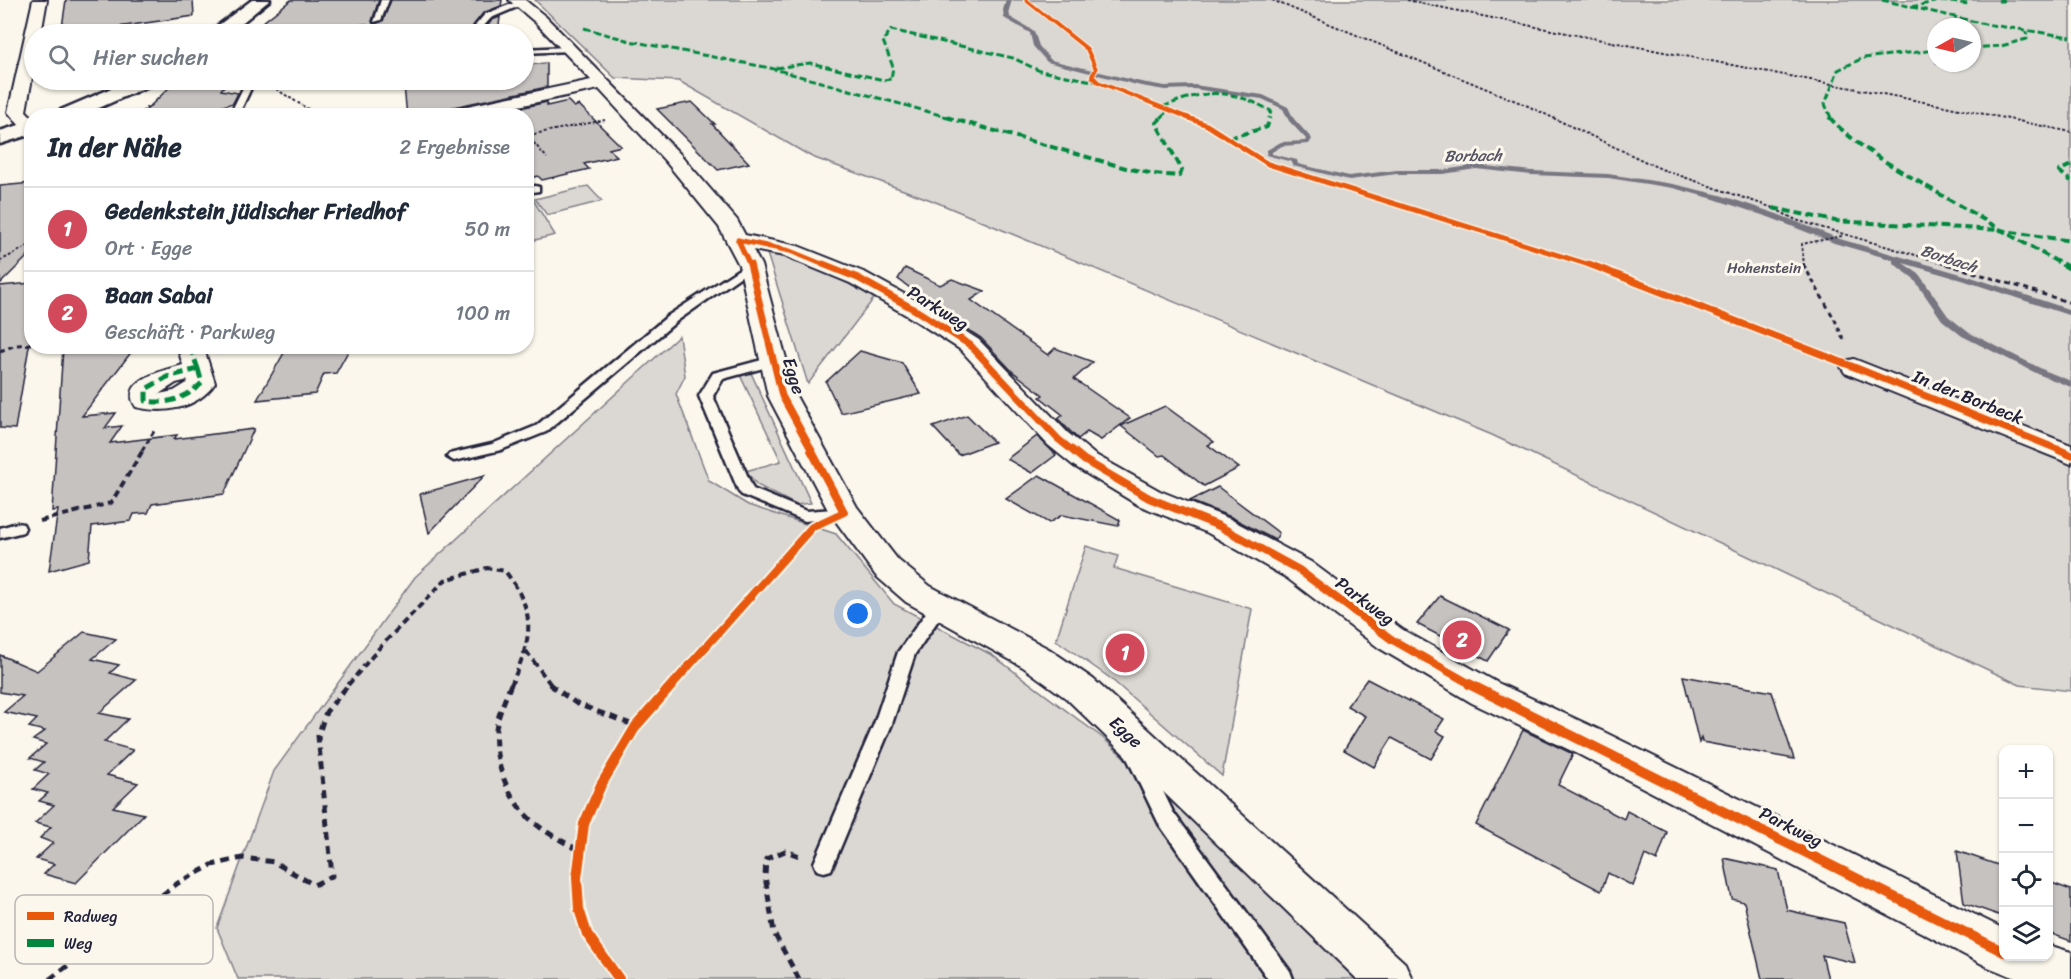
<!DOCTYPE html>
<html lang="de">
<meta charset="utf-8">
<style>
body{margin:0;font-family:Sriracha,sans-serif;background:#f2f2f3;color:#1f2937}
.controls{position:absolute;right:18px;bottom:18px;display:grid;overflow:hidden;border-radius:12px;box-shadow:0 2px 4px #0004}
.controls button{width:54px;height:54px;display:grid;place-items:center;padding:0;border:0;border-bottom:2px solid #e0e1e3;background:#fff;color:#1f2937;font:30px sans-serif}
.compass{position:absolute;left:1927px;top:18px;width:54px;height:54px;border-radius:50%;background:#fff;box-shadow:0 2px 4px #0004;rotate:262deg}
.you{position:absolute;left:858px;top:614px;width:21px;height:21px;margin:-15px;border:4px solid #fff;border-radius:50%;background:#1a73e8;box-shadow:0 0 0 9px #1a73e833}
.badge{display:grid;place-items:center;width:39px;height:39px;border-radius:50%;background:#d1495b;color:#fff;font-size:20px;font-weight:700}
.pin{position:absolute;translate:-50% -50%;border:3px solid #fff;box-shadow:0 2px 6px #0006}
.list{margin:0;padding:0;list-style:none}
h2{display:flex;justify-content:space-between;align-items:center;height:78px;margin:0;padding:0 24px;font-size:26px}
h2 small{font-size:20px;font-weight:400;color:#747a83}
.list li{display:grid;grid-template-columns:39px 1fr auto;gap:18px;align-items:center;box-sizing:border-box;height:84px;padding:0 24px;border-top:2px solid #e0e1e3}
.list b{display:block;font-size:22px;white-space:nowrap}
.list p{margin:0;font-size:20px;white-space:nowrap;color:#747a83}
.list em{font-size:20px;font-style:normal;color:#747a83}
.icon{flex:none;width:33px;height:33px;fill:none;stroke:currentColor;stroke-width:2;stroke-linecap:round;stroke-linejoin:round}
.map{position:relative;flex:none;width:2071px;height:979px;overflow:hidden}
.search{position:absolute;background:#fff;box-shadow:0 2px 4px #0004;left:24px;top:24px;width:510px;height:66px;display:flex;align-items:center;gap:15px;box-sizing:border-box;padding:0 21px;border-radius:33px;color:#747a83;font-size:22px}
.panel{position:absolute;background:#fff;box-shadow:0 2px 4px #0004;left:24px;top:108px;width:510px;height:246px;border-radius:24px}
.map>svg:first-child{display:block}
.green{fill:#dbd8d3;stroke:#7e7d87;stroke-width:1.5;fill-rule:evenodd}
.lines{fill:none;stroke-linecap:round;stroke-linejoin:round}
.stream{fill:#787681;fill-rule:evenodd}
.building{fill:#c6c2c0;stroke:#22223b;stroke-width:1.5}
.service-casing{stroke:#22223b;stroke-width:5}
.minor-casing{stroke:#22223b;stroke-width:4}
.secondary-casing{stroke:#22223b;stroke-width:5}
.path-far3{stroke:#22223b;stroke-width:2;stroke-dasharray:3 2;stroke-linecap:butt}
.path-far2{stroke:#22223b;stroke-width:3;stroke-dasharray:5 4;stroke-linecap:butt}
.path-far1{stroke:#22223b;stroke-width:4;stroke-dasharray:7 4.5;stroke-linecap:butt}
.path{stroke:#22223b;stroke-width:5;stroke-dasharray:8 6;stroke-linecap:butt}
.service{fill:#fbf7ec;fill-rule:evenodd}
.minor{fill:#fbf7ec;fill-rule:evenodd}
.secondary{fill:#fbf7ec;fill-rule:evenodd}
.quiet-far2{stroke:#00873e;stroke-width:3;stroke-dasharray:7 3;stroke-linecap:butt}
.quiet-far1{stroke:#00873e;stroke-width:4;stroke-dasharray:8 4;stroke-linecap:butt}
.quiet{stroke:#00873e;stroke-width:5;stroke-dasharray:10 5;stroke-linecap:butt}
.cycleway-far4-casing{stroke:#fbf7ec;stroke-width:6}
.cycleway-far3-casing{stroke:#fbf7ec;stroke-width:8}
.cycleway-far2-casing{stroke:#fbf7ec;stroke-width:10}
.cycleway-far1-casing{stroke:#fbf7ec;stroke-width:12}
.cycleway-casing{stroke:#fbf7ec;stroke-width:14}
.cycleway-far4{stroke:#e8590c;stroke-width:4}
.cycleway-far3{stroke:#e8590c;stroke-width:5}
.cycleway-far2{stroke:#e8590c;stroke-width:7}
.cycleway-far1{stroke:#e8590c;stroke-width:8}
.cycleway{stroke:#e8590c;stroke-width:10}
.labels{text-anchor:middle;stroke-width:6;stroke-linejoin:round;paint-order:stroke}
.far-park-label{font-size:15px;fill:#505061;stroke:#fbf7ec}
.far-water-label{font-size:16px;font-style:italic;fill:#545364;stroke:#fbf7ec}
.street-label{font-size:18px;fill:#22223b;stroke:#fbf7ec}
.key{fill:#fbf7ec;stroke:#bab7b7;stroke-width:1.5}
.key-label{font-size:16px;fill:#22223b}
</style>
<div class="map">
<svg width="2071" height="979" viewBox="0 0 2071 979">
<rect width="100%" height="100%" fill="#fbf7ec"/>
<filter id="ink" filterUnits="userSpaceOnUse"><feTurbulence type="fractalNoise" baseFrequency=".0167" numOctaves="2"/><feDisplacementMap in="SourceGraphic" scale="12" xChannelSelector="R" yChannelSelector="G"/><feConvolveMatrix kernelMatrix="1 2 1 2 8 2 1 2 1" color-interpolation-filters="sRGB"/></filter>
<g filter="url(#ink)">
<g class="green">
<path d="M535,0H2071V691L2020,685L1492,435L931,200L812,157L679,81L615,78ZM1936,27H1972V63H1936Z"/>
<path d="M588,186L602,201L547,215L535,199Z"/>
<path d="M532,198L555,235L527,242V200Z"/>
<path d="M765,247L823,271L875,297L808,384Z"/>
<path d="M679,336L685,376L676,394L709,481L748,505L836,534L894,604L992,655L1103,738L1317,933L1359,979H238L217,928L274,771L415,577Z"/>
<path d="M751,373L811,503L796,505L757,485L746,471L781,461L740,375Z"/>
<path d="M1086,546L1118,556L1114,568L1252,609L1222,776L1110,678L1056,640Z"/>
</g>
<g class="lines">
<path class="stream" d="M1006,0H1012L1009,10L1010,17L1034,31L1039,46L1051,60L1141,82L1165,86L1194,85L1263,95L1288,107L1294,119L1312,139L1309,144L1282,146L1272,152V154L1297,160L1298,164L1349,176L1397,170H1443L1476,165L1532,171L1608,174L1673,184L1720,195L1777,214L1840,239L1968,276L2071,310V316L1962,280L1903,263L1919,274L1948,316L1968,332L2046,371L2071,381V387L2040,375L1962,336L1942,320L1913,278L1893,263V260L1834,243L1771,218L1714,199L1673,188L1608,178L1532,175L1476,169L1443,174H1397L1349,180L1293,166L1292,162L1266,155L1267,150L1281,142L1305,141L1306,139L1289,121L1283,109L1262,99L1194,89L1165,90L1141,86L1047,62L1033,46L1030,33L1004,18L1003,10Z"/>
</g>
<g class="building">
<path d="M66,0H193L194,16L118,27V34H61Z"/>
<path d="M291,0H379L372,21L375,24L383,21L391,0H502L501,6L483,13L473,26L484,30L492,20L500,17L498,34H362L366,24L248,34Z"/>
<path d="M547,63V87L444,109L433,116H407L404,86L434,83L435,80H524V65Z"/>
<path d="M177,80H207L225,85L221,90L238,93L233,103L210,110L207,116H140Z"/>
<path d="M568,101L574,107L579,105L621,146L609,149L617,156L584,164L589,169L542,180L538,176L526,179V116H485L547,102V106Z"/>
<path d="M692,102L715,124H712L749,163L718,170L657,109Z"/>
<path d="M32,183V252L0,284V186Z"/>
<path d="M905,268L940,285L952,279L985,291L971,300L1048,355L1055,348L1093,362L1074,379L1130,418L1101,440L1087,432L1078,439L1058,419L1063,415L1040,397L1043,395L1012,371L981,338L918,297L921,296L898,279Z"/>
<path d="M32,283V329L15,429L0,428V286Z"/>
<path d="M82,346H136L82,416L116,413L105,428L122,426L110,443L177,435L174,439L254,429L224,494L152,504L148,513L134,514L131,521L92,526L89,560L49,571L58,510L52,511L63,348Z"/>
<path d="M288,346H351L336,373L324,374L315,394L257,400Z"/>
<path d="M860,351L902,363L921,394L841,413L826,382Z"/>
<path d="M1165,406L1214,442L1208,445L1239,468L1204,486L1164,455L1159,456L1121,426Z"/>
<path d="M967,415L994,442L959,455L933,427Z"/>
<path d="M1037,436L1056,455L1032,473L1007,459Z"/>
<path d="M1039,475L1120,520L1118,526L1062,515L1049,523L1006,499Z"/>
<path d="M484,476L429,533L420,494Z"/>
<path d="M1218,487L1279,533L1275,540L1231,517L1190,501Z"/>
<path d="M1440,596L1509,630L1488,661L1417,624Z"/>
<path d="M84,632L116,639L92,659L119,665L110,673L136,680L99,713L128,719L104,742L133,750L107,775L138,783L113,807L144,814L76,883L44,874L54,864L36,859L53,843L40,838L51,827L35,823L54,805L39,801L48,793L33,789L49,774L35,770L44,762L30,758L46,744L33,740L45,731L29,727L37,719L4,712L23,696L0,692V655L37,671Z"/>
<path d="M1683,676L1772,692L1794,759L1702,742L1701,738L1699,743Z"/>
<path d="M1367,679L1444,719L1436,731L1445,736L1431,759L1392,738L1374,767L1344,750L1365,716L1347,706Z"/>
<path d="M1523,730L1573,754L1558,785L1624,819L1627,811L1667,832L1657,861L1645,855L1633,886L1608,873L1601,891L1476,825Z"/>
<path d="M1957,851L2004,867V917L1964,903Z"/>
<path d="M1724,858L1778,870L1787,910L1844,923L1855,963L1822,955L1828,979H1762L1744,902L1732,899Z"/>
<path d="M2049,882L2071,890V941L2049,933Z"/>
</g>
<g class="lines">
<g class="service-casing">
<g id="service">
<path d="M381,0H389L381,20L374,22Z"/>
<path d="M517,2L524,4L491,18L482,28L475,26L485,14Z"/>
<path d="M567,47H570V51L524,53V49Z"/>
<path d="M243,80H251L252,86L238,116H229L244,86Z"/>
<path d="M535,186L539,187V191L526,193V187Z"/>
<path d="M750,262L754,263V267L677,321L546,432L501,450L454,461L447,457L449,454L492,444L536,426L669,315Z"/>
<path d="M773,357L778,358L779,361L778,364L723,379L713,396L753,489L806,511L849,508L852,512L849,516L805,521L742,495L739,492L699,396L713,373Z"/>
<path d="M17,523L23,524L25,528L23,532L0,538V528Z"/>
<path d="M941,598L947,600L949,604L915,654L892,724L834,863L831,870L824,872L817,870L814,863L874,724L898,652L935,600Z"/>
<path d="M1136,748L1143,750L1173,812L1290,971L1293,979H1268L1159,824L1126,756L1129,750Z"/>
</g>
</g>
<g class="minor-casing">
<g id="minor">
<path d="M33,0H47L41,34H34V67L26,111L32,117V133L25,132L8,112Z"/>
<path d="M509,0H525L546,17L680,154L737,220L745,235L798,246L866,273L926,306L979,340L1068,433L1094,454L1160,491L1230,519L1311,562L1403,630L1498,683L1604,732L2004,929V956H2048V945L2071,952V979H2018L1988,967L1578,754L1472,703L1379,648L1287,578L1208,533L1138,505L1074,466L1048,445L961,350L908,316L850,283L784,256L753,250L761,265L796,396L857,507L898,560L930,586L1049,649L1093,679L1405,963L1412,979H1357L1067,699L1023,667L906,602L876,576L829,512L768,396L739,265L719,227L666,162L599,89L472,116H435L444,111L591,80L536,23Z"/>
<path d="M177,346H203L215,383C197,409 165,414 136,407C118,380 165,370 183,365ZM188,380L187,383L174,391L159,394L176,383Z"/>
<path d="M1854,359L2071,445V464L1845,373L1841,367L1845,361Z"/>
</g>
</g>
<g class="secondary-casing">
<g id="secondary">
<path d="M252,0H270L228,34H210L212,30Z"/>
<path d="M131,80H155L153,84L81,116H53L56,112Z"/>
<path d="M32,121V134L0,144V131Z"/>
</g>
</g>
<g class="path-far3">
<path d="M1272,0L1528,106L1661,169L1773,208L1796,220L1953,266"/>
<path d="M1407,0C1628,48 1850,85 2071,132"/>
<path d="M268,84L319,116"/>
<path d="M139,116L147,107"/>
<path d="M527,135L547,158"/>
<path d="M529,135L605,120"/>
<path d="M0,261L32,244"/>
<path d="M1804,266L1802,244L1842,236"/>
</g>
<g class="path-far2">
<path d="M1803,264L1835,320L1845,343"/>
<path d="M1947,264L2071,303"/>
<path d="M0,351L16,345L32,344"/>
<path d="M142,451L156,428"/>
</g>
<g class="path-far1">
<path d="M40,521L111,503L143,450"/>
<path d="M526,651L551,685"/>
<path d="M348,685L380,647L445,580L487,568L505,571C538,614 532,638 511,685"/>
</g>
<g class="path">
<path d="M511,684C506,697 500,710 497,723C491,753 505,793 526,815C541,831 561,840 580,851"/>
<path d="M549,684L577,704L636,726"/>
<path d="M50,979L178,883L212,865L242,858L274,862L314,885L332,876L318,736L326,712L349,684"/>
<path d="M799,979L774,933L765,876L766,859L785,851L800,856"/>
</g>
<use href="#service" class="service"/>
<use href="#minor" class="minor"/>
<use href="#secondary" class="secondary"/>
<g class="quiet-far2">
<path d="M1882,0L1985,24L2071,37"/>
<path d="M1998,1H2003L2000,0"/>
<path d="M1911,7L1939,1L1969,4"/>
<path d="M584,28L630,41L770,68L951,118"/>
<path d="M1972,48L2001,46L2027,39L2026,31"/>
<path d="M776,68L810,63L884,80L891,79L893,67L883,41L891,30L1013,58L1040,71L1098,82"/>
<path d="M1163,107C1205,89 1230,88 1271,111L1269,118"/>
<path d="M1161,118L1169,110"/>
<path d="M1831,118L1825,104L1838,70L1863,58L1936,50"/>
</g>
<g class="quiet-far1">
<path d="M946,117L1126,168L1154,174L1179,176L1182,170L1156,123L1162,117"/>
<path d="M1829,117C1858,148 1890,164 1926,186C1972,213 2018,240 2065,266"/>
<path d="M1229,138L1267,127L1270,117"/>
<path d="M2071,165L2059,171L2071,181"/>
<path d="M1773,208L1835,221L1999,230L2071,241"/>
</g>
<g class="quiet">
<path d="M2062,264L2071,269"/>
<path d="M190,346L198,369"/>
<path d="M198,369L202,383C186,398 168,405 146,401V389L167,377Z"/>
</g>
<g class="cycleway-far4-casing">
<path id="cycleway-far4" d="M1026,0L1087,49L1096,69L1092,76L1098,82L1189,118"/>
</g>
<g class="cycleway-far3-casing">
<g id="cycleway-far3">
<path d="M1186,117L1207,125L1268,164L1593,266"/>
<path d="M738,240L790,251L827,266"/>
<path d="M738,240L750,266"/>
</g>
</g>
<g class="cycleway-far2-casing">
<g id="cycleway-far2">
<path d="M750,264L782,396L812,451"/>
<path d="M823,264L858,278L917,311L970,345L1058,439L1073,451"/>
<path d="M1589,264L1854,367L2062,451"/>
</g>
</g>
<g class="cycleway-far1-casing">
<g id="cycleway-far1">
<path d="M1072,450L1084,460L1149,498L1219,526L1299,570L1391,639L1472,685"/>
<path d="M2059,450L2071,455"/>
<path d="M672,685L812,527L844,512L811,450"/>
</g>
</g>
<g class="cycleway-casing">
<g id="cycleway">
<path d="M1469,684L2004,952"/>
<path d="M619,979L587,934L579,909L577,878L584,824L601,785L636,726L673,684"/>
</g>
</g>
<use href="#cycleway-far4" class="cycleway-far4"/>
<use href="#cycleway-far3" class="cycleway-far3"/>
<use href="#cycleway-far2" class="cycleway-far2"/>
<use href="#cycleway-far1" class="cycleway-far1"/>
<use href="#cycleway" class="cycleway"/>
</g>
</g>
<g class="labels">
<g class="far-park-label">
<text x="1764" y="273">Hohenstein</text>
</g>
<g class="far-water-label">
<text transform="translate(1473 155) rotate(-1)" y="6">Borbach</text>
<text transform="translate(1949 258) rotate(18)" y="6">Borbach</text>
</g>
<g class="street-label">
<text transform="translate(938 308) rotate(32)" y="6">Parkweg</text>
<text transform="translate(794 376) rotate(73)" y="6">Egge</text>
<text transform="translate(1968 397) rotate(22)" y="6">In der Borbeck</text>
<text transform="translate(1365 601) rotate(37)" y="6">Parkweg</text>
<text transform="translate(1126 732) rotate(43)" y="6">Egge</text>
<text transform="translate(1791 827) rotate(27)" y="6">Parkweg</text>
</g>
</g>
<rect x="15" y="895" width="198" height="69" rx="9" class="key"/>
<rect x="27" y="912" width="27" height="8" fill="#e8590c"/>
<rect x="27" y="939" width="27" height="8" fill="#00873e"/>
<g class="key-label">
<text x="64" y="922">Radweg</text>
<text x="64" y="949">Weg</text>
</g>
</svg>
<div class="controls">
<button>+</button>
<button>−</button>
<button><svg class="icon" aria-label="locate" viewBox="0 0 24 24"><circle cx="12" cy="12" r="6"/><path d="M12 2v4M12 18v4M2 12h4M18 12h4"/></svg></button>
<button><svg class="icon" aria-label="layers" viewBox="0 0 24 24"><path d="M12 4l9 5-9 5-9-5zM3 14l9 5 9-5"/></svg></button>
</div>
<svg class="compass" viewBox="-18 -18 36 36"><path d="M0-13l5 13h-10z" fill="#e53935"/><path d="M0 13l5-13h-10z" fill="#747a83"/></svg>
<div class="you"></div>
<div class="pin badge" style="left:1125px;top:653px">1</div>
<div class="pin badge" style="left:1462px;top:640px">2</div>
<div class="search"><svg class="icon" aria-label="search" viewBox="0 0 24 24"><circle cx="10" cy="10" r="6"/><path d="M15 15l6 6"/></svg>Hier suchen</div>
<section class="panel">
<h2>In der Nähe<small>2 Ergebnisse</small></h2>
<ul class="list">
<li><span class="badge">1</span><div><b>Gedenkstein jüdischer Friedhof</b><p>Ort · Egge</p></div><em>50 m</em></li>
<li><span class="badge">2</span><div><b>Baan Sabai</b><p>Geschäft · Parkweg</p></div><em>100 m</em></li>
</ul>
</section>
</div>
